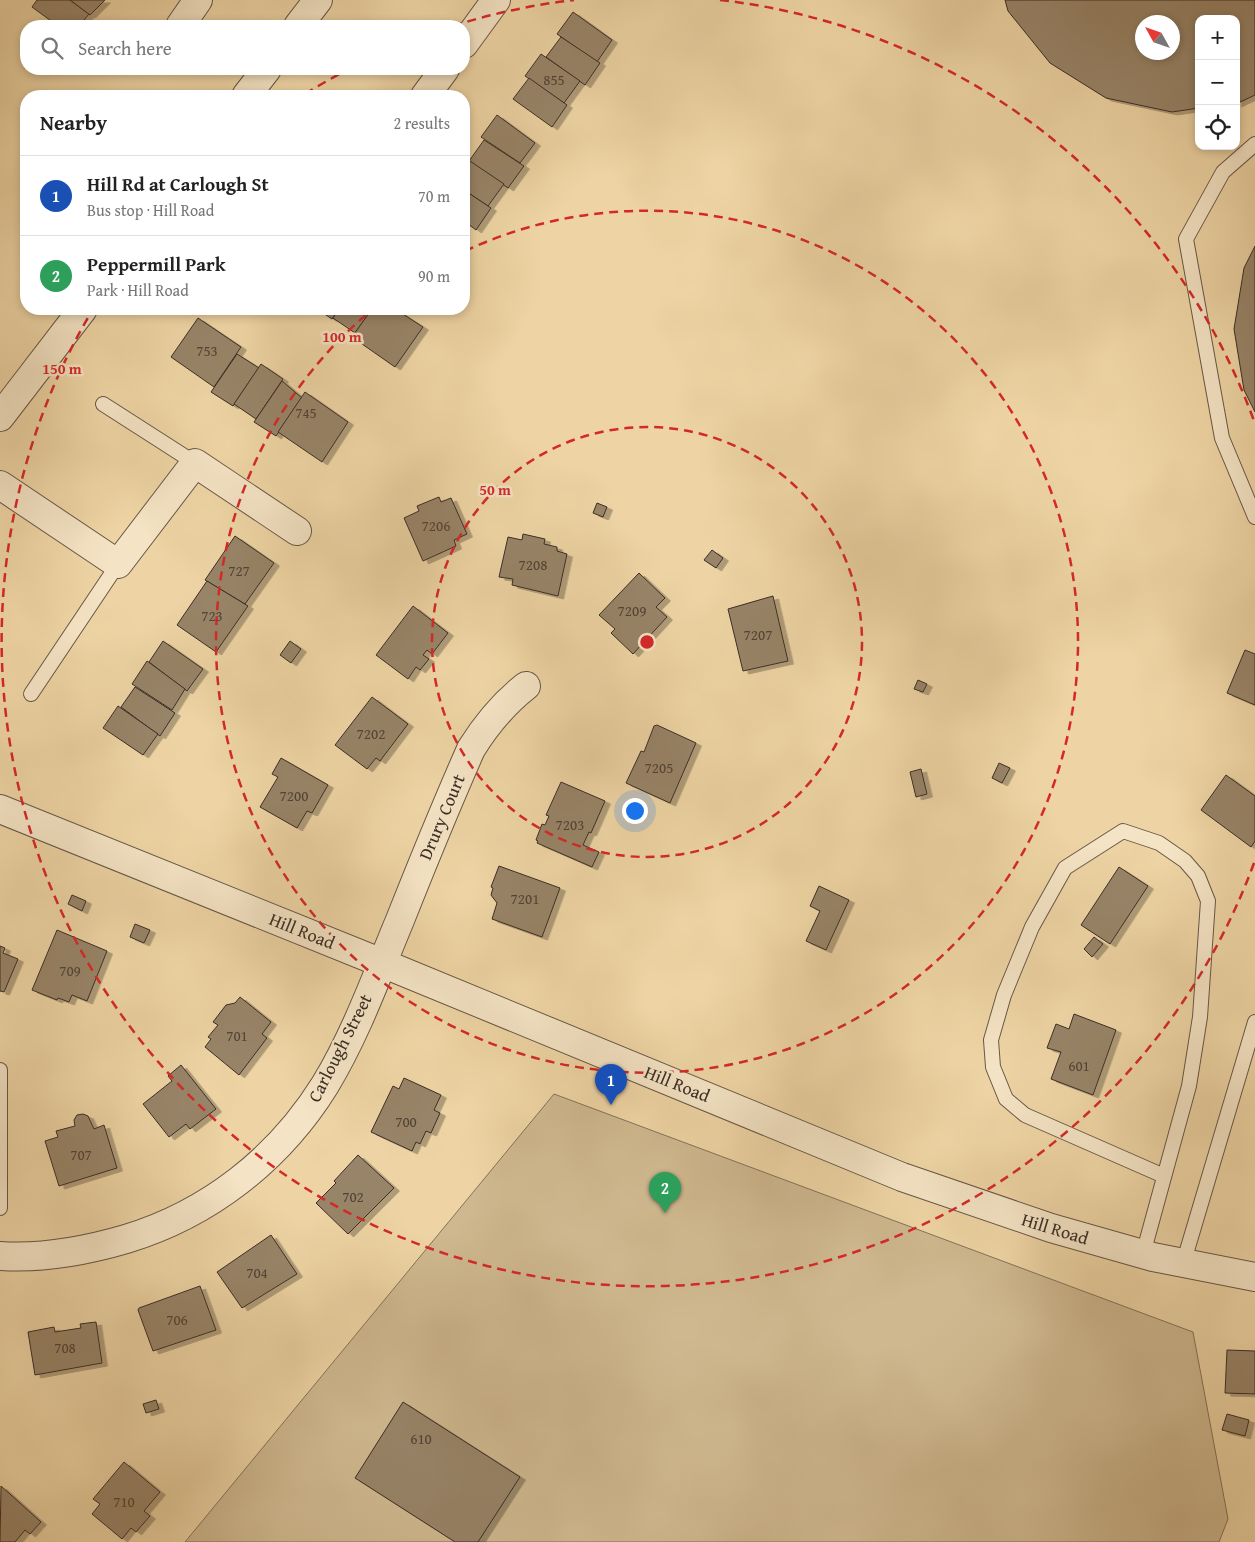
<!DOCTYPE html>
<meta charset="utf-8">
<style>
body{margin:0;font-family:"Gentium Book Plus",serif;background:#f2f2f2;color:#222}
.controls{position:absolute;right:15px;top:15px;display:grid;overflow:hidden;border-radius:10px;box-shadow:0 2px 8px #0003}
.controls button{width:45px;height:45px;display:grid;place-items:center;padding:0;border:0;border-bottom:1px solid #e0e0e0;background:#fff;color:#222;font:25px sans-serif}
.compass{position:absolute;left:1135px;top:15px;width:45px;height:45px;border-radius:50%;background:#fff;box-shadow:0 2px 8px #0003;rotate:310deg}
.you{position:absolute;left:634px;top:810px;width:18px;height:18px;margin:-12px;border:4px solid #fff;border-radius:50%;background:#1a73e8;box-shadow:0 0 0 8px #1a73e833}
.badge{display:grid;place-items:center;width:32px;height:32px;border-radius:50%;background:#b45309;color:#fff;font-size:16px;font-weight:700}
.pin{position:absolute;translate:-50% -41px;filter:drop-shadow(0 1px 2px #0008)}
.pin::after{content:'';position:absolute;top:26px;width:18px;height:15px;background:inherit;clip-path:polygon(0 0,100% 0,50% 100%)}
.list{margin:0;padding:0;list-style:none}
h2{display:flex;justify-content:space-between;align-items:center;height:65px;margin:0;padding:0 20px;font-size:21px}
h2 small{font-size:16px;font-weight:400;color:#767676}
.list li{display:grid;grid-template-columns:32px 1fr auto;gap:15px;align-items:center;box-sizing:border-box;height:80px;padding:0 20px;border-top:1px solid #e0e0e0}
.list b{display:block;font-size:19px;white-space:nowrap}
.list p{margin:0;font-size:16px;white-space:nowrap;color:#767676}
.list em{font-size:16px;font-style:normal;color:#767676}
.icon{flex:none;width:28px;height:28px;fill:none;stroke:currentColor;stroke-width:2;stroke-linecap:round;stroke-linejoin:round}
.map{position:relative;flex:none;width:1255px;height:1542px;overflow:hidden}
.search{position:absolute;background:#fff;box-shadow:0 2px 8px #0003;left:20px;top:20px;width:450px;height:55px;display:flex;align-items:center;gap:12px;box-sizing:border-box;padding:0 18px;border-radius:20px;color:#767676;font-size:19px}
.panel{position:absolute;background:#fff;box-shadow:0 2px 8px #0003;left:20px;top:90px;width:450px;height:225px;border-radius:20px}
.map>svg:first-child{display:block}
.green{fill:#cfb88f;stroke:#84725a}
.building{fill:#988468;stroke:#3a2d26;fill-rule:evenodd;filter:url(#shadow)}
.lines{fill:none;stroke-linecap:round;stroke-linejoin:round}
.service-casing{stroke:#675746;stroke-width:16}
.minor-casing{stroke:#675746;stroke-width:30}
.tertiary-casing{stroke:#675746;stroke-width:30}
.service{stroke:#f4e3c4;stroke-width:14}
.minor{stroke:#f4e3c4;stroke-width:28}
.tertiary{stroke:#f4e3c4;stroke-width:28}
.ring{fill:none;stroke:#d62828;stroke-width:2.5;stroke-dasharray:9 6}
.labels{text-anchor:middle;stroke-width:5;stroke-linejoin:round;paint-order:stroke}
.number-label{font-size:15px;fill:#524336}
.street-label{font-size:18px;fill:#3a2d26;stroke:#f4e3c4}
.centre{fill:#d62828;stroke:#f4e3c4;stroke-width:2.5}
.ring-label{font-size:15px;text-anchor:middle;font-weight:bold;fill:#d62828;stroke:#f4e3c4;stroke-width:5;stroke-linejoin:round;paint-order:stroke}
</style>
<div class="map">
<svg width="1255" height="1542" viewBox="0 0 1255 1542">
<defs>
<filter id="shadow"><feDropShadow dx="5.5" dy="3" stdDeviation="0" flood-color="#0004"/></filter>
</defs>
<rect width="100%" height="100%" fill="#eed4a4"/>
<filter id="stains"><feTurbulence type="fractalNoise" baseFrequency=".004" numOctaves="4"/><feColorMatrix values="0 0 0 0 .2 0 0 0 0 .09 0 0 0 0 .02 0 0 0 .5 -.17"/></filter>
<radialGradient id="worn" r=".72"><stop offset=".6" stop-color="#630" stop-opacity="0"/><stop offset="1" stop-color="#630" stop-opacity=".3"/></radialGradient>
<path class="green" d="M554,1094L1193,1332L1228,1519L1219,1542H185Z"/>
<g class="building">
<path d="M37,0H70L89,14L79,26H58L32,7Z"/>
<path d="M70,0H105L90,15Z"/>
<path d="M1005,0H1255V95L1236,104V19H1199V108L1172,112L1106,98L1050,63L1008,11ZM1142,22H1172V52H1142Z"/>
<path d="M573,12L612,40L597,62L557,34Z"/>
<path d="M561,37L600,63L585,85L546,57Z"/>
<path d="M541,54L580,81L564,103L525,76Z"/>
<path d="M529,78L567,105L552,127L513,99Z"/>
<path d="M497,115L535,143L520,163L481,137Z"/>
<path d="M484,140L524,166L508,188L469,161Z"/>
<path d="M464,157L504,184L488,206L464,190Z"/>
<path d="M464,190L491,208L476,230L464,221Z"/>
<path d="M1255,246V412L1244,390L1234,329L1244,268Z"/>
<path d="M317,309H339L332,319Z"/>
<path d="M339,309H372L355,333L333,318Z"/>
<path d="M372,309H395L423,327L395,367L352,337Z"/>
<path d="M198,318L241,347L214,387L171,357Z"/>
<path d="M237,354L259,368L233,406L211,392Z"/>
<path d="M261,364L283,379L256,419L234,404Z"/>
<path d="M282,381L302,398L276,436L254,422Z"/>
<path d="M305,392L348,422L322,462L278,432Z"/>
<path d="M439,497L441,502L451,498L467,534L454,540L456,546L423,561L404,518L419,511L417,506Z"/>
<path d="M597,503L607,507L603,517L593,513Z"/>
<path d="M523,534L545,539L544,544L557,547V551L567,554L558,596L512,585L513,579L499,577L508,537L522,540Z"/>
<path d="M235,536L274,563L245,604L205,580Z"/>
<path d="M712,550L723,558L716,568L704,560Z"/>
<path d="M639,573L665,598L656,607L667,617L633,654L611,633L615,629L599,615Z"/>
<path d="M207,581L248,606L216,652L177,625Z"/>
<path d="M773,596L788,661L743,671L728,609Z"/>
<path d="M413,606L448,633L432,654L427,650L423,655L429,659L420,670L416,667L408,679L376,655Z"/>
<path d="M163,641L203,669L187,691L149,662Z"/>
<path d="M290,641L301,649L291,663L280,655Z"/>
<path d="M1245,650L1255,654V705L1227,693Z"/>
<path d="M147,661L185,689L172,710L132,684Z"/>
<path d="M918,680L927,684L923,692L914,689Z"/>
<path d="M135,687L175,713L160,736L121,707Z"/>
<path d="M372,697L408,724L380,761L376,758L367,769L335,745Z"/>
<path d="M118,706L158,734L143,755L103,728Z"/>
<path d="M657,725L696,743L670,803L626,783L641,751L644,752L654,726Z"/>
<path d="M281,758L328,785L312,813L307,811L297,828L260,807L278,777L272,774Z"/>
<path d="M999,763L1010,768L1002,783L992,778Z"/>
<path d="M921,769L927,794L916,797L910,772Z"/>
<path d="M1226,775L1255,796V841L1251,847L1201,810Z"/>
<path d="M561,782L605,801L591,833L589,832L583,845L599,852L592,867L537,843L538,841L536,840L542,824L545,825L549,816L546,815Z"/>
<path d="M499,866L560,888L542,937L492,919L497,903L491,895L493,888L491,887Z"/>
<path d="M1119,867L1148,886L1110,944L1081,925Z"/>
<path d="M819,886L849,900L826,950L806,941L820,911L810,906Z"/>
<path d="M72,895L86,901L82,911L68,904Z"/>
<path d="M135,924L150,930L144,943L130,937Z"/>
<path d="M57,930L107,951L87,1001L72,995L69,1002L58,998L57,1000L32,990Z"/>
<path d="M1094,937L1103,944L1092,957L1084,949Z"/>
<path d="M0,946L5,948L3,953L18,959L4,992L0,991Z"/>
<path d="M240,997L271,1022L262,1034L267,1038L239,1075L205,1047L211,1039L208,1037L218,1025L213,1022L226,1005L235,1003Z"/>
<path d="M1074,1014L1116,1030L1093,1095L1051,1079L1061,1052L1047,1048L1056,1024L1069,1029Z"/>
<path d="M181,1065L216,1109L190,1129L186,1124L169,1137L143,1104L172,1081L168,1076Z"/>
<path d="M404,1078L441,1095L434,1110L440,1113L431,1133L426,1131L420,1144L416,1142L412,1151L371,1132L393,1086L399,1089Z"/>
<path d="M83,1114L88,1116L94,1129L104,1125L117,1168L59,1186L45,1141L58,1137L56,1131L75,1126L74,1120L77,1115Z"/>
<path d="M358,1155L394,1188L348,1234L316,1203L336,1183L334,1181Z"/>
<path d="M271,1235L297,1274L242,1308L217,1272Z"/>
<path d="M200,1286L216,1330L153,1351L138,1310L139,1308Z"/>
<path d="M96,1322L102,1363L35,1375L28,1332L54,1327L55,1332L81,1328L80,1324Z"/>
<path d="M1227,1350L1255,1351V1394L1225,1393Z"/>
<path d="M156,1400L159,1409L146,1413L143,1404Z"/>
<path d="M403,1402L520,1477L478,1542H455L355,1478Z"/>
<path d="M1227,1414L1249,1420L1245,1436L1222,1430Z"/>
<path d="M124,1462L160,1492L144,1511L150,1516L136,1532L131,1528L122,1539L92,1514L100,1504L93,1499Z"/>
<path d="M1,1486L41,1522L30,1534L25,1530L15,1542H0Z"/>
</g>
<g class="lines">
<g class="service-casing">
<g id="service">
<path d="M1255,144L1223,172L1186,239L1222,438L1255,517"/>
<path d="M103,404L195,463"/>
<path d="M31,694L118,564"/>
<path d="M0,1070V1208"/>
<path d="M1143,1254L1189,1086L1200,1017L1208,901L1198,876L1185,861L1159,843L1123,831L1065,868L1032,927L1004,995L991,1040L993,1067L1006,1099L1025,1115L1164,1176"/>
<path d="M1183,1264L1255,1022"/>
</g>
</g>
<g class="minor-casing">
<g id="minor">
<path d="M180,26L198,0"/>
<path d="M298,26L318,0"/>
<path d="M464,44L496,0"/>
<path d="M246,96L267,69"/>
<path d="M425,96L445,69"/>
<path d="M0,417L83,309"/>
<path d="M0,485L118,564L195,463L297,531"/>
<path d="M0,1256C44,1259 85,1251 126,1239C209,1214 279,1159 325,1085C356,1034 377,975 400,920C423,862 446,806 471,749C486,725 503,704 526,686"/>
</g>
</g>
<g class="tertiary-casing">
<path id="tertiary" d="M0,809L382,963L902,1177L1051,1228L1153,1257L1255,1277"/>
</g>
<use href="#service" class="service"/>
<use href="#minor" class="minor"/>
<use href="#tertiary" class="tertiary"/>
</g>
<g class="ring">
<circle cx="647" cy="642" r="215"/>
<path d="M465 251A431 431 0 1 1 373 309"/>
<path d="M1254 863A646 646 0 1 1 93 309M305 94A646 646 0 0 1 349 69M453 26A646 646 0 0 1 574 0M720 0A646 646 0 0 1 1254 421"/>
</g>
<g class="labels">
<g class="number-label">
<text x="554" y="85">855</text>
<text x="207" y="356">753</text>
<text x="306" y="418">745</text>
<text x="436" y="531">7206</text>
<text x="533" y="570">7208</text>
<text x="239" y="576">727</text>
<text x="632" y="616">7209</text>
<text x="212" y="621">723</text>
<text x="758" y="640">7207</text>
<text x="371" y="739">7202</text>
<text x="659" y="773">7205</text>
<text x="294" y="801">7200</text>
<text x="570" y="830">7203</text>
<text x="525" y="904">7201</text>
<text x="70" y="976">709</text>
<text x="237" y="1041">701</text>
<text x="1079" y="1071">601</text>
<text x="406" y="1127">700</text>
<text x="81" y="1160">707</text>
<text x="353" y="1202">702</text>
<text x="257" y="1278">704</text>
<text x="177" y="1325">706</text>
<text x="65" y="1353">708</text>
<text x="421" y="1444">610</text>
<text x="124" y="1507">710</text>
</g>
<g class="street-label">
<text transform="translate(442 817) rotate(-67)" y="6">Drury Court</text>
<text transform="translate(302 931) rotate(22)" y="6">Hill Road</text>
<text transform="translate(340 1048) rotate(-63)" y="6">Carlough Street</text>
<text transform="translate(677 1084) rotate(22)" y="6">Hill Road</text>
<text transform="translate(1055 1229) rotate(17)" y="6">Hill Road</text>
</g>
</g>
<circle cx="647" cy="642" r="8" class="centre"/>
<g class="ring-label">
<text x="342" y="342">100 m</text>
<text x="62" y="374">150 m</text>
<text x="495" y="495">50 m</text>
</g>
<rect width="100%" height="100%" filter="url(#stains)"/>
<rect width="100%" height="100%" fill="url(#worn)"/>
</svg>
<div class="controls">
<button>+</button>
<button>−</button>
<button><svg class="icon" aria-label="locate" viewBox="0 0 24 24"><circle cx="12" cy="12" r="6"/><path d="M12 2v4M12 18v4M2 12h4M18 12h4"/></svg></button>
</div>
<svg class="compass" viewBox="-18 -18 36 36"><path d="M0-13l5 13h-10z" fill="#e53935"/><path d="M0 13l5-13h-10z" fill="#767676"/></svg>
<div class="you"></div>
<div class="pin badge" style="left:611px;top:1105px;background:#1a4fb4">1</div>
<div class="pin badge" style="left:665px;top:1213px;background:#2e9e5b">2</div>
<div class="search"><svg class="icon" aria-label="search" viewBox="0 0 24 24"><circle cx="10" cy="10" r="6"/><path d="M15 15l6 6"/></svg>Search here</div>
<section class="panel">
<h2>Nearby<small>2 results</small></h2>
<ul class="list">
<li><span class="badge" style="background:#1a4fb4">1</span><div><b>Hill Rd at Carlough St</b><p>Bus stop · Hill Road</p></div><em>70 m</em></li>
<li><span class="badge" style="background:#2e9e5b">2</span><div><b>Peppermill Park</b><p>Park · Hill Road</p></div><em>90 m</em></li>
</ul>
</section>
</div>
